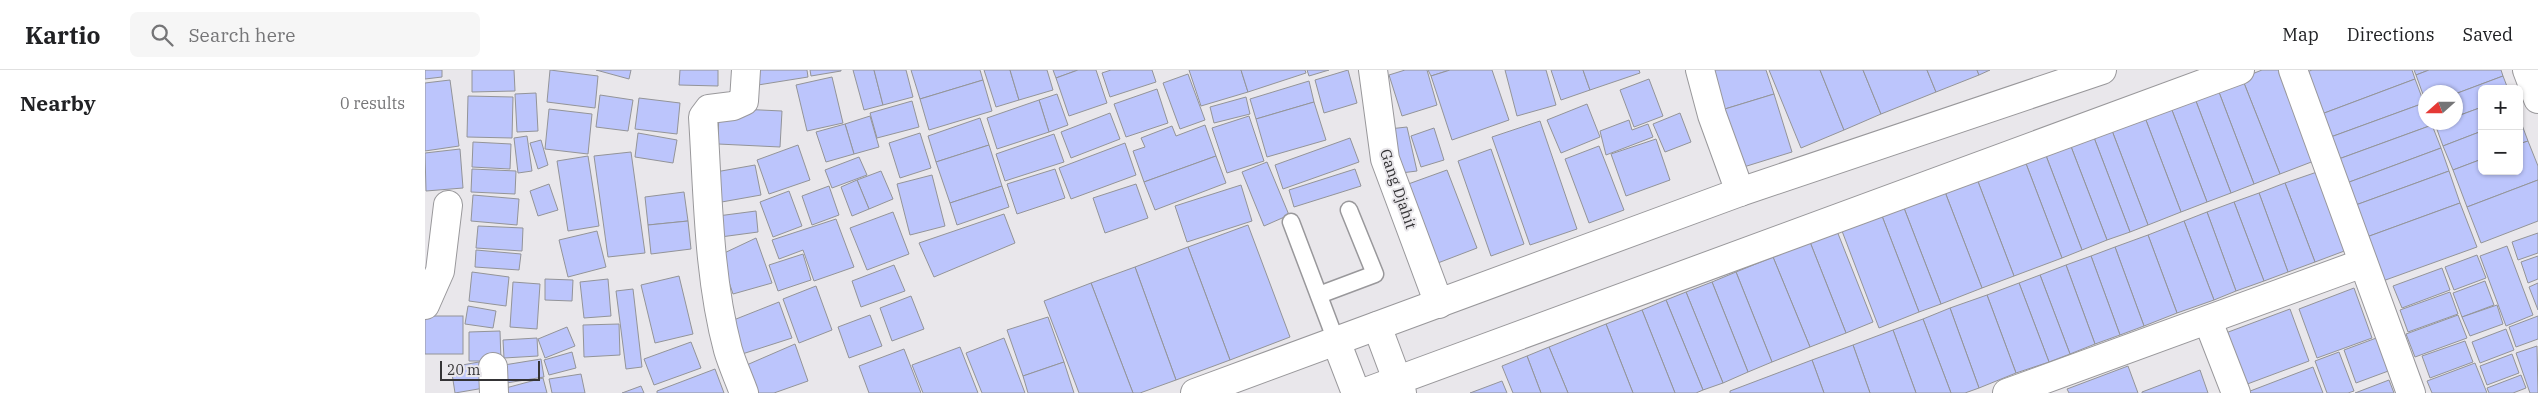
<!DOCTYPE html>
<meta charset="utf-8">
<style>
body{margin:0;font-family:"IBM Plex Serif",serif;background:#f6f6f6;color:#202124}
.controls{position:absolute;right:15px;top:15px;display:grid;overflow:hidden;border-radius:8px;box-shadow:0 1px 4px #0004}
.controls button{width:45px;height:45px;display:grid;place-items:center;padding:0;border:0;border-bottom:1px solid #e0e0e0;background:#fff;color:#202124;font:25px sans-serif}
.compass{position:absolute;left:1993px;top:15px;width:45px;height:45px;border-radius:50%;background:#fff;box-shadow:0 1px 4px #0004;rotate:249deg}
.scale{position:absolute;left:15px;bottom:12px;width:100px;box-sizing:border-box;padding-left:5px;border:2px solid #343335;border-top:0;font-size:14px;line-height:18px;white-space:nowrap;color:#343335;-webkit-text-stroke:4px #e9e7eb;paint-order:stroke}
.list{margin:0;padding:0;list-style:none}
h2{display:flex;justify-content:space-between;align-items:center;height:65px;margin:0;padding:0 20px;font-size:21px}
h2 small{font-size:16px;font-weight:400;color:#757577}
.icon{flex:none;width:28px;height:28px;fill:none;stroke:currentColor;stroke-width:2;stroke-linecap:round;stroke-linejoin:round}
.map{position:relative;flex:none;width:2113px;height:323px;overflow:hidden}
header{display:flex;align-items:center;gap:30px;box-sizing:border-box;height:70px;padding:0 25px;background:#fff;border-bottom:1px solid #e0e0e0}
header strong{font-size:24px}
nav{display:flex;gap:28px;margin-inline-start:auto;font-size:18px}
.search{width:350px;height:45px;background:#f6f6f6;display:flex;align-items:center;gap:12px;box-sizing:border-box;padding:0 18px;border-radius:8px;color:#757577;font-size:19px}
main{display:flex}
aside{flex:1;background:#fff}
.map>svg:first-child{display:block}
.building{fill:#bcc5fc;stroke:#939498}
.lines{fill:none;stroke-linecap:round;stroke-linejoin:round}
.lane-casing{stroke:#99989b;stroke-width:19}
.street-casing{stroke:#99989b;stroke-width:30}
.lane{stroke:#fff;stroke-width:16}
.street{stroke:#fff;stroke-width:28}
.labels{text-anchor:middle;stroke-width:4;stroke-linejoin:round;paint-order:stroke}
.street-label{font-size:15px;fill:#343335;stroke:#e9e7eb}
</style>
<header>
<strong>Kartio</strong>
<div class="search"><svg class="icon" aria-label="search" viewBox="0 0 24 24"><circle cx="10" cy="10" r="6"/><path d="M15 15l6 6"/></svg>Search here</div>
<nav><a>Map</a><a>Directions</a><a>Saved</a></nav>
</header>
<main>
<aside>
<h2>Nearby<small>0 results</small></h2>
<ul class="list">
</ul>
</aside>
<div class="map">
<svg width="2113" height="323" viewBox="0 0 2113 323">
<rect width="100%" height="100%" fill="#e9e7eb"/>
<g class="building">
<path d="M0,0H17V7L0,9Z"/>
<path d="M47,0H89L90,21L47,22Z"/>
<path d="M125,0L173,6L170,38L122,32Z"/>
<path d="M171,0H206L204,9Z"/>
<path d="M255,0H293V16L254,15Z"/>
<path d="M331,0H382L383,7L333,15Z"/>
<path d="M385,0H416V1L386,6Z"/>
<path d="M428,0H449L458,35L439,40Z"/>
<path d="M449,0H481L488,27L458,35Z"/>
<path d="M486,0H555L558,10L495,29Z"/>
<path d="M559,0H585L594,30L571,37Z"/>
<path d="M585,0H622L628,20L594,30Z"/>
<path d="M628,0H653L631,8Z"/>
<path d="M653,0H671L682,33L644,46L631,8Z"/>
<path d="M686,0H727L731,12L685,27L677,3Z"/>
<path d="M764,0H816L823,22L776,36Z"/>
<path d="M816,0H880L881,3L823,22Z"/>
<path d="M882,0H904L884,6Z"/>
<path d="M923,0L932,33L899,43L890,10Z"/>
<path d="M980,0H1002L1012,35L977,46L964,5Z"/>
<path d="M1003,0H1025L1006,6Z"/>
<path d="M1025,0H1067L1084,50L1027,70L1006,6Z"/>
<path d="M1080,0H1121L1131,35L1092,46Z"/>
<path d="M1126,0H1158L1165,20L1136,30Z"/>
<path d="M1158,0H1214L1215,3L1165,20Z"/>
<path d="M1277,0H1341L1349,24L1290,42Z"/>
<path d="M1344,0H1395L1419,60L1376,78Z"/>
<path d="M1395,0H1438L1456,44L1419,60Z"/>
<path d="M1438,0H1502L1511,22L1456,44Z"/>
<path d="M1502,0H1552L1554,5L1511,22Z"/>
<path d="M1552,0H1565L1554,5Z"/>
<path d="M1837,0H1854L1889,91L1855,104L1817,8Z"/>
<path d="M1887,0H1987L1990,9L1894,45L1879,3Z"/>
<path d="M1989,0H2004L1991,5Z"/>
<path d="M2004,0H2076L2078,6L2030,24L2000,22V30L1991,5Z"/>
<path d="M763,4L780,50L755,59L738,13Z"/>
<path d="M2078,6L2083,19H2057V37L2030,47V24Z"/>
<path d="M407,7L418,53L382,61L371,15Z"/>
<path d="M1817,8L1855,104L1829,114L1792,17Z"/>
<path d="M1224,9L1238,46L1209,57L1195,20Z"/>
<path d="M1990,9L1999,33L1903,68L1894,45Z"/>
<path d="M25,10L34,76L0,81V13Z"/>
<path d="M558,10L567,41L504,60L495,29Z"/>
<path d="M884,11L889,32L831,49L825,29Z"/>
<path d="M1792,17L1829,114L1806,123L1769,26Z"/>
<path d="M732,19L743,53L701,67L689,34Z"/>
<path d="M111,23L113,61L92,62L90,24Z"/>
<path d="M632,24L643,55L624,62L614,30Z"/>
<path d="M1349,24L1367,82L1309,100L1290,42Z"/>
<path d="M175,25L208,30L203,61L171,57Z"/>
<path d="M43,26L88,27L87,68L42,67Z"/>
<path d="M1769,26L1806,123L1782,132L1745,35Z"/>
<path d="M821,27L825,44L789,53L785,37Z"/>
<path d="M214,28L255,33L252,64L210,59Z"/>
<path d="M614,30L624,62L572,79L562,48Z"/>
<path d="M487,31L494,57L452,68L445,43Z"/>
<path d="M889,32L901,70L842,87L831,49Z"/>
<path d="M1999,33L2000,52H2006L2007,55L1911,90L1903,68Z"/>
<path d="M1162,34L1175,67L1136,83L1122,50Z"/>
<path d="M1745,35L1782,132L1756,142L1719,45Z"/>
<path d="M2057,37V61L2018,76L2010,54L2030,52V47Z"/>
<path d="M294,38L357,41L355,77L293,74Z"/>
<path d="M124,39L167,44L163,84L120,79Z"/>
<path d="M685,43L695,69L646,88L636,62Z"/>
<path d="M1255,43L1266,72L1240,82L1228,54Z"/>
<path d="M1719,45L1756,142L1723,155L1686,58Z"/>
<path d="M445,46L454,77L429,84L420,54Z"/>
<path d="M824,46L839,91L802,103L787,58Z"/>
<path d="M2094,47L2103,71L2094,74Z"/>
<path d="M555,48L564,75L511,92L503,66Z"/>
<path d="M1204,50L1207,60L1223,54L1228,67L1181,85L1175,61Z"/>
<path d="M1115,51L1152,159L1105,175L1067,67Z"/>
<path d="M420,54L429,84L401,92L391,62Z"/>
<path d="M780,55L791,86L719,112L708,81L720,77L716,68L747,56L751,66Z"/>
<path d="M2007,55L2016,78L1919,114L1911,90Z"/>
<path d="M982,57L992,101L976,103L964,59Z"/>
<path d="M1009,58L1019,90L996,97L986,66Z"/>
<path d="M1686,58L1723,155L1705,162L1668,65Z"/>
<path d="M2057,61V89L2028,100L2018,76Z"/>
<path d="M213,63L252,70L248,93L210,87Z"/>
<path d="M495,63L506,98L475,108L464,73Z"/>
<path d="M629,64L639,92L580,111L571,84Z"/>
<path d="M1668,65L1705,162L1682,170L1645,74Z"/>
<path d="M102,66L107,101L93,103L89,68Z"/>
<path d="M925,68L934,92L858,119L850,95Z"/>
<path d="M1231,69L1245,110L1201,126L1186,84Z"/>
<path d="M116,70L123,95L113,99L105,73Z"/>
<path d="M2103,71L2113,96V110L2042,137L2028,100L2057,89V101H2094V74Z"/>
<path d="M48,72L86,74L85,99L47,97Z"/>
<path d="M700,73L711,105L646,129L634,98Z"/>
<path d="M1645,74L1682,170L1657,180L1620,83Z"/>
<path d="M373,75L385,110L344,124L332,90Z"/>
<path d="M564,75L577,116L525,133L511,92Z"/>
<path d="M1174,76L1199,140L1164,153L1140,89Z"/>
<path d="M2016,78L2024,101L1928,136L1919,114Z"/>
<path d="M35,79L38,118L1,121L0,83Z"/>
<path d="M1066,79L1099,174L1066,186L1033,91Z"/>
<path d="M206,82L220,183L183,187L169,86Z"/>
<path d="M1620,83L1657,180L1637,188L1600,91Z"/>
<path d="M163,86L174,156L143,161L132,91Z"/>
<path d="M791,86L801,113L730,140L719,112Z"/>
<path d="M434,87L442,105L407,118L400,100Z"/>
<path d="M1600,91L1637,188L1589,206L1552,109Z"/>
<path d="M842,92L864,145L839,156L817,102Z"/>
<path d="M330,95L336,125L291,133L285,103Z"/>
<path d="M47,99L91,101L90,124L46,122Z"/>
<path d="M630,99L640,128L592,144L582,114Z"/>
<path d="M930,99L936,116L869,137L864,120Z"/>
<path d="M1022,100L1052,178L1005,196L975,117Z"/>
<path d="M456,101L468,129L444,139L432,110Z"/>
<path d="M2024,101L2035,133L1939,168L1928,136Z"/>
<path d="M1892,102L1922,180L1890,192L1860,113Z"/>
<path d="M507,105L520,156L485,165L472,114Z"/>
<path d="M1552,109L1589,206L1557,218L1520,122Z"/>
<path d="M432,110L444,139L427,146L416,117Z"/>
<path d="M2113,110V151L2056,173L2042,137Z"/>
<path d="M1860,113L1890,192L1863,202L1834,123Z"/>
<path d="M124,114L133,140L113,146L105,121Z"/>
<path d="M711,114L723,148L680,163L668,128Z"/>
<path d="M816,115L827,151L762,172L750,136Z"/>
<path d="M404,116L414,145L387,155L377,126Z"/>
<path d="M577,116L584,137L532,155L525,133Z"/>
<path d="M364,121L377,156L348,167L335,132Z"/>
<path d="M259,122L263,151L223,155L220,127Z"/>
<path d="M1520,122L1557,218L1516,234L1479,138Z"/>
<path d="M1834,123L1863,202L1839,211L1809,132Z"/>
<path d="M48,125L94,129L92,155L46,151Z"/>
<path d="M1809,132L1839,211L1811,221L1782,142Z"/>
<path d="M2035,133L2052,177L1955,212L1939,168Z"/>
<path d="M1479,138L1516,234L1494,242L1457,146Z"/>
<path d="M331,141L333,162L288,168L285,147Z"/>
<path d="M468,142L484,184L442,200L425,158Z"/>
<path d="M1782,142L1811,221L1789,230L1759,151Z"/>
<path d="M579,144L590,173L509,207L494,173Z"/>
<path d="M1457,146L1494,242L1454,258L1417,161Z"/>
<path d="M411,149L429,197L389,211L378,180L354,189L347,170Z"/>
<path d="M263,151L266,179L226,184L223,155Z"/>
<path d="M1759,151L1789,230L1752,243L1723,165Z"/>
<path d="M823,155L865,267L805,290L763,177Z"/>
<path d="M53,156L98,158L97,181L51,178Z"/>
<path d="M172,161L181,197L143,207L134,170Z"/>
<path d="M1412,161L1448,252L1421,263L1385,172Z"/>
<path d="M2113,163V183L2093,190L2087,172Z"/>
<path d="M1723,165L1752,243L1719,256L1690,177Z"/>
<path d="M331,168L347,213L308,224L295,185Z"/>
<path d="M1385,172L1421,263L1385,277L1348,187Z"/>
<path d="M2082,176L2108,245L2081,256L2055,186Z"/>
<path d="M763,177L805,290L751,310L710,197Z"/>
<path d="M1690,177L1719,256L1695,265L1666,186Z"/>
<path d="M51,180L96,184L94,200L50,197Z"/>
<path d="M378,184L386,210L353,221L344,195Z"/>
<path d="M2052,185L2061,208L2029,220L2020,197Z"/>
<path d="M1666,186L1695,265L1670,274L1641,195Z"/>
<path d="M2113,186V209L2103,213L2096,192Z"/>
<path d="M1348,187L1385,277L1347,292L1311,202Z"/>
<path d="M469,195L480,221L436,237L427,211Z"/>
<path d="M1641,195L1670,274L1645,284L1615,205Z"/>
<path d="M710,197L751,310L715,323H708L666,213Z"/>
<path d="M2017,198L2025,220L1977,238L1968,216Z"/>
<path d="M47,202L84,207L81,236L44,231Z"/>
<path d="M1311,202L1347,292L1323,302L1287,212Z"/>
<path d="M1615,205L1645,284L1624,292L1594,213Z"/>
<path d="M254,206L268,264L230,273L216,215Z"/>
<path d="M120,209L148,210L147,231L120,230Z"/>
<path d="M183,209L186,246L159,248L155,212Z"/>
<path d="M2060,211L2069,235L2037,247L2028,223Z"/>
<path d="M88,212L115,214L112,259L85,257Z"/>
<path d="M1287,212L1323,302L1298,313L1261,222Z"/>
<path d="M666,213L708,323H654L619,231Z"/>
<path d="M1594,213L1624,292L1591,303L1562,225Z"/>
<path d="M2113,213V240L2104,217Z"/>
<path d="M391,216L407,260L374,273L358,229Z"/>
<path d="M1929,218L1947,268L1892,288L1874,239Z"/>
<path d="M208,219L217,297L201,299L191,221Z"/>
<path d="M1261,222L1298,313L1278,320L1241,230Z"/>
<path d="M2025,222L2033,244L1983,262L1975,240Z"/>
<path d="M1562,225L1591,303L1554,318L1525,238Z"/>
<path d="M486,226L499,259L467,271L455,238Z"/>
<path d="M1241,230L1278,320L1271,323H1250L1217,240Z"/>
<path d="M354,232L367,268L311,286L301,253Z"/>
<path d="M2072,235L2078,254L2045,266L2037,247Z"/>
<path d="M43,236L71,241L68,258L40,254Z"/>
<path d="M1525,238L1554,318L1540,323H1526L1498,249Z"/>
<path d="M1865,239L1884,291L1817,316L1798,264Z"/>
<path d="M1217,240L1250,323H1208L1181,254Z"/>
<path d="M445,245L457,276L424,288L413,257Z"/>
<path d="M2033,245L2042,268L1990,287L1981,264Z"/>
<rect x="0" y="246" width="38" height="38"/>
<path d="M2113,246V269L2091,277L2084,257Z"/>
<path d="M623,247L639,292L598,306L582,260Z"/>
<path d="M1498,249L1526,323H1491L1468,260Z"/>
<path d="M194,254L195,285L159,287L158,255Z"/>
<path d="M1181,254L1208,323H1143L1124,277Z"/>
<path d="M142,257L150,276L120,288L113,269Z"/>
<path d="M2081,259L2089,280L2055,293L2047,272Z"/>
<path d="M1468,260L1491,323H1445L1428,275Z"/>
<path d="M75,261L76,291H44V262Z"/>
<path d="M1954,267L1966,300L1931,313L1919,280Z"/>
<path d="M112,268L113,286L79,288L78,270Z"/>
<path d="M579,268L600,323H557L541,283Z"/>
<path d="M2040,271L2048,292L2005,308L1997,286Z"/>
<path d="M266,272L276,298L229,315L219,289Z"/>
<path d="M370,274L383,311L349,323H326L317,297Z"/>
<path d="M1428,275L1445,323H1399L1387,290Z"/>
<path d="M2112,276L2113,323H2105L2091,283Z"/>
<path d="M535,277L553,323H498L487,295Z"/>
<path d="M1124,277L1143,323H1116L1102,286Z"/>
<path d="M479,279L496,323H444L434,296Z"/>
<path d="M147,282L151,298L124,305L119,290Z"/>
<path d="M1914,282L1929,321L1923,323H1902L1890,291Z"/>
<path d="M2087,284L2094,303L2062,315L2055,296Z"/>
<path d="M1102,286L1116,323H1088L1077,296Z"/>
<path d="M116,289L119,307L75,314L73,296Z"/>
<path d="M1387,290L1399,323H1305V321Z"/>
<path d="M54,292L59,318L30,323L26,297Z"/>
<path d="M639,292L649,323H603L598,306Z"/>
<path d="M2050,293L2062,323H2007L2002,311Z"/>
<path d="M1703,296L1713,323H1644L1642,319Z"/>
<path d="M1888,297L1898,323H1820Z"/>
<path d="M290,299L299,323H232V321Z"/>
<path d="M1775,300L1783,323H1717V322Z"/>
<path d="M156,304L160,323H127L124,309Z"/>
<path d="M2096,305L2101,318L2088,323H2064L2062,318Z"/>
<path d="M118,308L122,323H78L77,319Z"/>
<path d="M1964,310L1969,323H1930Z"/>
<path d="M1077,311L1082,323H1045Z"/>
<path d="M216,316L219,323H197Z"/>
</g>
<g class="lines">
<g class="lane-casing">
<g id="lane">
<path d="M866,152L911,271"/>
<path d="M894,225L950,204L924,140"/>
</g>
</g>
<g class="street-casing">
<g id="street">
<path d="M948,0L960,89L1014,234"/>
<path d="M1275,0L1287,45L1315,122"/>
<path d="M1868,0L1986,323"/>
<path d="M2102,0L2113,29"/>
<path d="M0,235L15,201L23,135"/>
<path d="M1783,251L1811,323"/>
<path d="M952,256L977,323"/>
<path d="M911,271L931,323"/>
<path d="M68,297L69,323"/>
<path d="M319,323C314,309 307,294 303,280C283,205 283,124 278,47L284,39L308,36L319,31L321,0"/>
<path d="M770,323L1315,122L1677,0"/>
<path d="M938,323L1815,0"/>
<path d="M1582,323L1938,193"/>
</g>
</g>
<use href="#lane" class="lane"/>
<use href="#street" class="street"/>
</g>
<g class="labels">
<g class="street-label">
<text transform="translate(973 119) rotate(71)" y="5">Gang Djahit</text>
</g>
</g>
</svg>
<div class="controls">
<button>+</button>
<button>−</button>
</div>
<svg class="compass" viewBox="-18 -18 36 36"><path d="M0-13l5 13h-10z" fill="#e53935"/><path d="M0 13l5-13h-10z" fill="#757577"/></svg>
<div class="scale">20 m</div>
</div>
</main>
